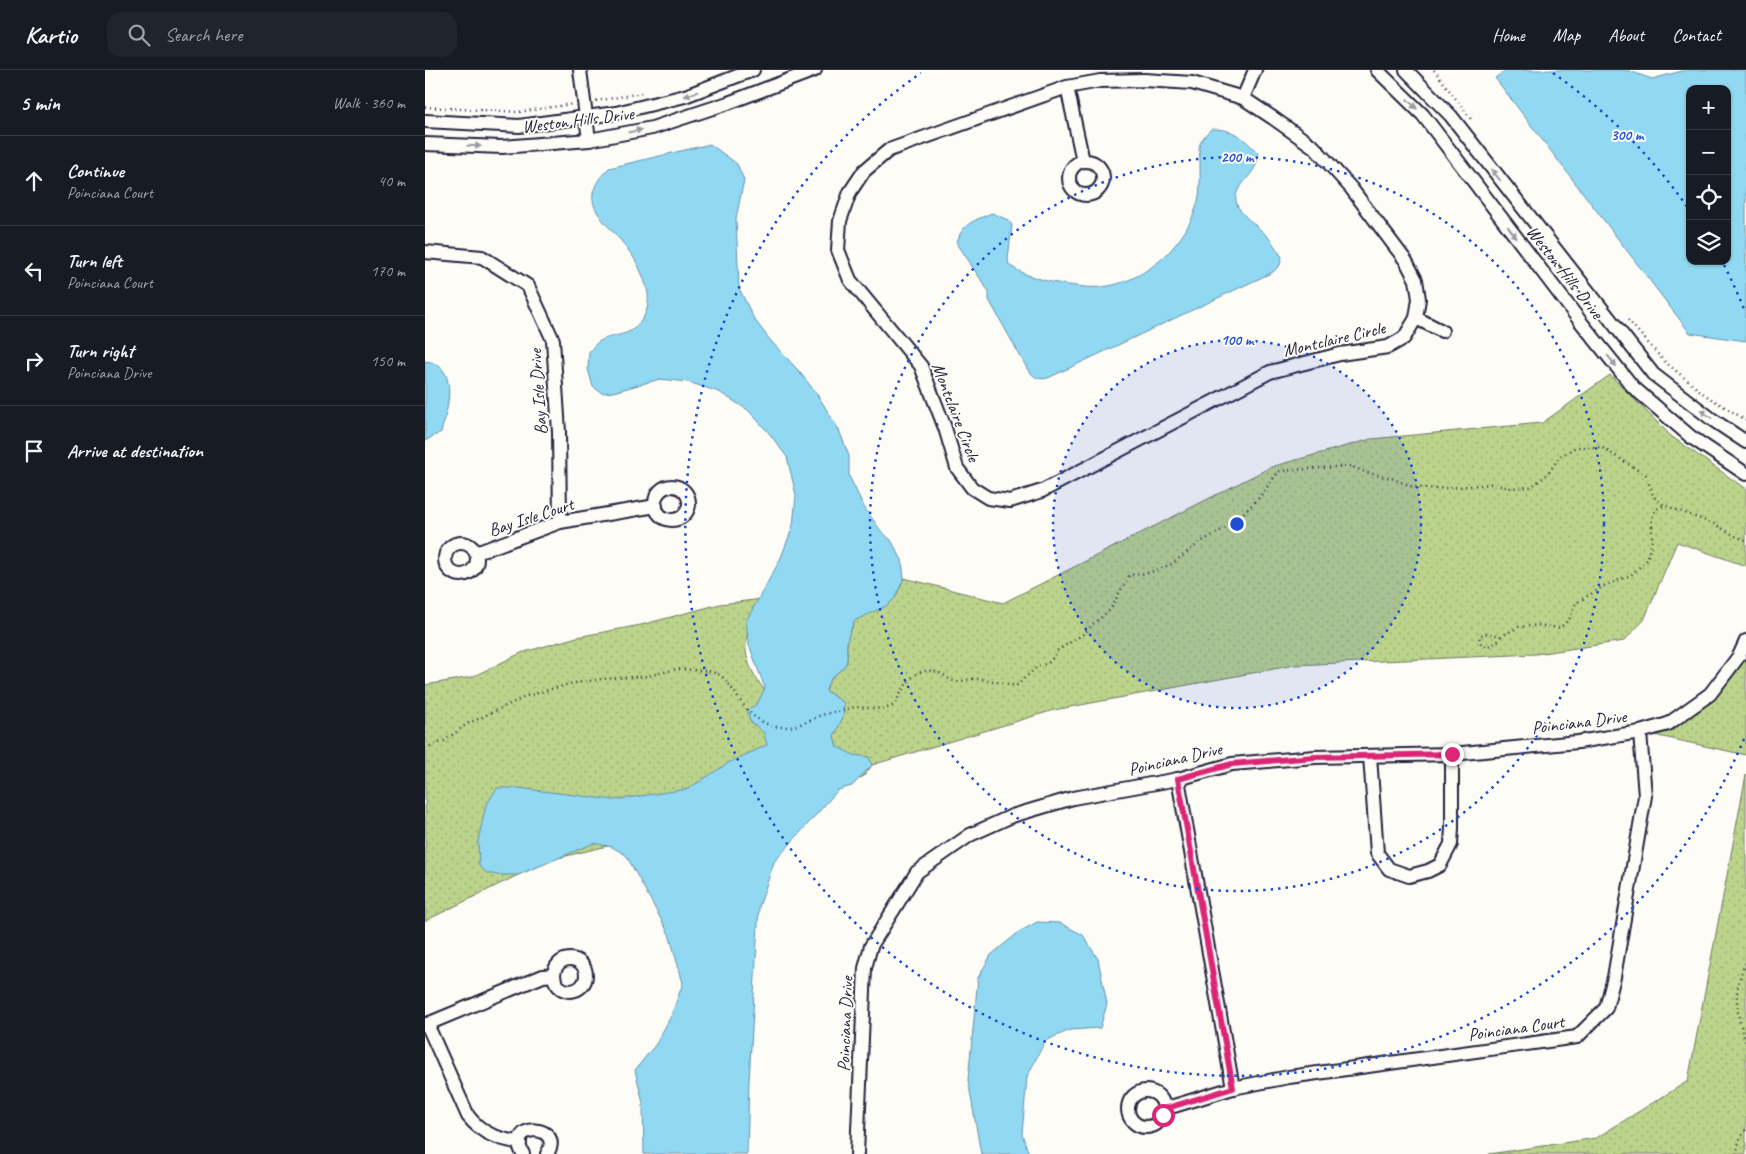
<!DOCTYPE html>
<meta charset="utf-8">
<style>
body{margin:0;font-family:Caveat,sans-serif;background:#20242c;color:#f1f3f6}
.controls{position:absolute;right:15px;top:15px;display:grid;overflow:hidden;border-radius:10px;box-shadow:0 1px 4px #0004}
.controls button{width:45px;height:45px;display:grid;place-items:center;padding:0;border:0;border-bottom:1px solid #363941;background:#171b24;color:#f1f3f6;font:25px sans-serif}
.stop{position:absolute;width:15px;height:15px;margin:-11px;border:4px solid #db2777;border-radius:50%;background:#fff}
.stop.end{background:#db2777;border-color:#fff;box-shadow:0 1px 5px #0008}
.list{margin:0;padding:0;list-style:none}
h2{display:flex;justify-content:space-between;align-items:center;height:65px;margin:0;padding:0 20px;font-size:21px}
h2 small{font-size:16px;font-weight:400;color:#9ea1a6}
.list li{display:grid;grid-template-columns:32px 1fr auto;gap:15px;align-items:center;box-sizing:border-box;height:90px;padding:0 20px;border-top:1px solid #363941}
.list b{display:block;font-size:19px;white-space:nowrap}
.list p{margin:0;font-size:16px;white-space:nowrap;color:#9ea1a6}
.list em{font-size:16px;font-style:normal;color:#9ea1a6}
.icon{flex:none;width:28px;height:28px;fill:none;stroke:currentColor;stroke-width:2;stroke-linecap:round;stroke-linejoin:round}
.map{position:relative;flex:none;width:1321px;height:1084px;overflow:hidden}
header{display:flex;align-items:center;gap:30px;box-sizing:border-box;height:70px;padding:0 25px;background:#171b24;border-bottom:1px solid #363941}
header strong{font-size:24px}
nav{display:flex;gap:28px;margin-inline-start:auto;font-size:18px}
.search{width:350px;height:45px;background:#20242c;display:flex;align-items:center;gap:12px;box-sizing:border-box;padding:0 18px;border-radius:15px;color:#9ea1a6;font-size:19px}
main{display:flex}
aside{flex:1;background:#171b24}
.map>svg:first-child{display:block}
.grass{fill:url(#grass-dots);stroke:#6e7a62}
.water{fill:#91d9f3;stroke:#6590a9;fill-rule:evenodd}
.lines{fill:none;stroke-linecap:round;stroke-linejoin:round}
.minor-casing{stroke:#22223b;stroke-width:16}
.path{stroke:#22223b;stroke-width:2.5;stroke-dasharray:1 4;stroke-linecap:butt}
.minor{stroke:#fdfcf7;stroke-width:12}
.oneway{fill:#9a9aa2}
.route{stroke:#db2777;stroke-width:6}
.ring{fill:none;stroke:#1d4ed8;stroke-width:2.5;stroke-dasharray:2.5 5}
.labels{text-anchor:middle;stroke-width:4;stroke-linejoin:round;paint-order:stroke}
.street-label{font-size:18px;fill:#22223b;stroke:#fdfcf7}
.centre{fill:#1d4ed8;stroke:#fdfcf7;stroke-width:2.5}
.ring-label{font-size:15px;text-anchor:middle;font-weight:bold;fill:#1d4ed8;stroke:#fdfcf7;stroke-width:4;stroke-linejoin:round;paint-order:stroke}
</style>
<header>
<strong>Kartio</strong>
<div class="search"><svg class="icon" aria-label="search" viewBox="0 0 24 24"><circle cx="10" cy="10" r="6"/><path d="M15 15l6 6"/></svg>Search here</div>
<nav><a>Home</a><a>Map</a><a>About</a><a>Contact</a></nav>
</header>
<main>
<aside>
<h2>5 min<small>Walk · 360 m</small></h2>
<ul class="list">
<li><svg class="icon" aria-label="ahead" viewBox="0 0 24 24"><path d="M12 20V5M6 11l6-6 6 6"/></svg><div><b>Continue</b><p>Poinciana Court</p></div><em>40 m</em></li>
<li><svg class="icon" aria-label="left" viewBox="0 0 24 24"><path d="M17 20v-9H6M10 6l-5 5 5 5"/></svg><div><b>Turn left</b><p>Poinciana Court</p></div><em>170 m</em></li>
<li><svg class="icon" aria-label="right" viewBox="0 0 24 24"><path d="M7 20v-9h11M14 6l5 5-5 5"/></svg><div><b>Turn right</b><p>Poinciana Drive</p></div><em>150 m</em></li>
<li><svg class="icon" aria-label="arrive" viewBox="0 0 24 24"><path d="M6 21V4h12l-3 4 3 4H6"/></svg><div><b>Arrive at destination</b></div></li>
</ul>
</aside>
<div class="map">
<svg width="1321" height="1084" viewBox="0 0 1321 1084">
<defs>
<pattern id="grass-dots" width="8" height="8" patternUnits="userSpaceOnUse" patternTransform="scale(1.25)"><rect width="8" height="8" fill="#bbd38a"/><path d="M2 2h.1M6 6h.1" fill="none" stroke="#a0b578" stroke-width="1.8" stroke-linecap="round"/></pattern>
</defs>
<rect width="100%" height="100%" fill="#fdfcf7"/>
<filter id="ink" filterUnits="userSpaceOnUse"><feTurbulence type="fractalNoise" baseFrequency=".02" numOctaves="2"/><feDisplacementMap in="SourceGraphic" scale="10" xChannelSelector="R" yChannelSelector="G"/><feConvolveMatrix kernelMatrix="1 2 1 2 8 2 1 2 1" color-interpolation-filters="sRGB"/></filter>
<g filter="url(#ink)">
<g class="grass">
<path d="M1185,305L1246,366L1321,419V496L1252,472L1219,550L1199,571L1111,584L870,595L629,640L447,695L439,706L413,720L133,788L93,805L0,851V615L47,607L96,583L152,567L216,555L295,534L338,529C309,579 319,593 351,636L412,628L401,621C405,601 419,603 422,590C423,585 421,579 422,574C422,567 426,559 429,551L470,528L479,508L578,533L846,397L946,369L1117,353Z"/>
<path d="M1321,571V685L1215,662L1285,624Z"/>
<path d="M1321,705V1084H1064L1171,1068L1263,1011Z"/>
</g>
<g class="water">
<path d="M1081,0H1201L1227,9L1261,0H1321V271L1265,263L1070,8ZM1265,19H1302V191H1265Z"/>
<path d="M786,59C810,59 817,67 833,83C833,98 825,104 816,116C798,137 832,154 843,167C848,173 852,180 857,187L855,195L848,202L623,308C613,310 610,308 603,300L564,230V222L532,173C536,154 550,150 567,143L583,150L587,155L583,189L584,195C602,209 638,215 660,217C710,222 761,179 773,131C776,118 775,103 775,90C775,86 774,82 774,78C775,70 781,64 786,59Z"/>
<path d="M285,74L312,94L319,110L311,148L314,218L329,249L345,270L372,299L392,324L414,360L424,386V406L439,437L456,461L466,470L477,490L479,508L470,528L463,535L429,551C426,559 422,567 422,574C421,579 423,585 422,590C419,603 405,601 401,621L419,633L418,647L409,666L412,677L429,685L444,687L447,695L427,716L413,720L349,792L334,837L324,1011L322,1084H219L218,1033L210,1000L231,974L246,946L258,913L244,864L201,785L187,777L169,773L93,805H72L62,803L54,796L53,771L61,735L72,718H93L189,730L263,719L305,692L342,675L339,663L325,651L322,640L332,634L340,618L324,575L321,551L355,490L368,456L371,425L362,387L344,363L323,340L294,322L263,312L235,309L188,322L177,323L168,317L163,299L164,282C167,278 171,273 175,271C190,263 204,268 216,251C224,240 225,228 221,215C217,203 212,191 204,181C184,152 146,134 184,98Z"/>
<path d="M0,291C35,294 23,340 16,362L0,371Z"/>
<path d="M612,852L635,853L658,865L673,889L682,934L675,958L645,960L620,971L602,1007L597,1064L604,1084H556L543,1010L553,908L566,885L594,862Z"/>
</g>
<g class="lines">
<g class="minor-casing">
<g id="minor">
<path d="M155,0L164,70"/>
<path d="M952,0L998,45L1155,251L1208,317L1266,367L1321,404"/>
<path d="M981,0L1026,46L1228,304L1288,350L1321,372"/>
<path d="M719,10L767,13L818,28L848,48L889,77L926,118L981,191L991,210L994,229L991,248L979,268L963,277L915,284L845,302L617,421L585,431L563,428L547,418L532,398L520,358L496,296L425,210L413,180L415,151L425,122L439,101L464,80L642,17L675,11Z"/>
<path d="M642,17L658,91"/>
<path d="M818,28L830,0"/>
<path d="M0,51L94,56L191,43L260,26L328,0"/>
<path d="M0,74L77,77L164,70L227,58L303,33L390,0"/>
<circle cx="661" cy="108" r="17"/>
<path d="M0,182L57,187L103,216L128,270L134,362L135,452"/>
<path d="M991,248L1017,261"/>
<circle cx="247" cy="433" r="17"/>
<circle cx="36" cy="489" r="16"/>
<path d="M51,483L135,452L231,436"/>
<path d="M945,686L952,783L964,799L984,806L1003,801L1015,795L1026,774L1027,758V684"/>
<path d="M753,709L808,1018"/>
<circle cx="145" cy="905" r="16"/>
<path d="M2,954L43,1046C58,1065 72,1068 95,1073"/>
<path d="M0,955L118,906L129,905"/>
<circle cx="721" cy="1039" r="18"/>
<path d="M739,1039L808,1018L864,1007L1152,967L1181,938L1189,907L1220,726L1215,662"/>
<path d="M98,1084C79,1051 141,1054 122,1084"/>
<path d="M432,1084L440,898L446,876L492,802L545,765L587,746L648,728L753,709L807,694L890,687L1027,684L1153,672L1215,662L1243,654L1285,624L1314,586L1321,571"/>
</g>
</g>
<g class="path">
<path d="M1009,0L1046,49"/>
<path d="M171,31L217,23"/>
<path d="M0,37L93,42L148,34"/>
<path d="M1203,250L1238,290L1280,325L1321,350"/>
<path d="M1076,566L1072,572L1062,577L1056,573L1054,567L1059,563L1076,566L1094,557L1113,555L1135,558L1145,548L1151,533L1179,516L1206,505L1222,490L1227,470V449L1230,440L1239,435"/>
<path d="M0,678L19,671L42,654L102,626L144,614L177,609L223,606L252,599L283,601L293,604L301,610L316,632L327,645L339,653L352,657H365L379,653L396,645L430,637L460,639L469,635C481,615 489,592 517,604C521,606 525,611 530,611C536,612 543,609 549,609C563,609 578,613 591,616L612,597L625,592L633,580L657,565L669,553L685,540L704,505L723,503L747,494L774,473L807,454L833,429L854,401L925,396L943,403L966,408L988,417L1011,419L1066,414L1086,418L1106,417L1123,404L1134,387L1151,377H1176L1221,405L1228,426L1239,435L1289,454L1312,467L1321,470"/>
<path d="M1321,893C1306,923 1312,943 1321,973"/>
<path d="M1311,1084L1315,1069L1321,1059"/>
</g>
<use href="#minor" class="minor"/>
</g>
<defs><path id="oneway-solid" d="M-6-.8H1V-3.2L6.5 0L1 3.2V.8H-6Z" transform="scale(1.25)"/></defs>
<g class="oneway">
<use href="#oneway-solid" transform="translate(266 24) rotate(160)"/>
<use href="#oneway-solid" transform="translate(987 34) rotate(44)"/>
<use href="#oneway-solid" transform="translate(210 61) rotate(-11)"/>
<use href="#oneway-solid" transform="translate(49 76) rotate(2)"/>
<use href="#oneway-solid" transform="translate(1071 105) rotate(-128)"/>
<use href="#oneway-solid" transform="translate(1087 162) rotate(53)"/>
<use href="#oneway-solid" transform="translate(1187 291) rotate(51)"/>
<use href="#oneway-solid" transform="translate(1281 344) rotate(-143)"/>
</g>
</g>
<g class="lines" filter="url(#ink)">
<path class="route" d="M738,1045L739,1039L808,1018L753,709L807,694L890,687L1027,684"/>
</g>
<circle cx="812" cy="454" r="184" fill="#1d4ed8" fill-opacity=".12"/>
<g class="ring">
<circle cx="812" cy="454" r="184"/>
<circle cx="812" cy="454" r="367"/>
<path d="M1319 669A551 551 0 1 1 496 3M1128 3A551 551 0 0 1 1263 138M1299 195A551 551 0 0 1 1319 239"/>
</g>
<g class="labels">
<g class="street-label">
<text transform="translate(153 50) rotate(-7)" y="6">Weston Hills Drive</text>
<text transform="translate(1140 202) rotate(52)" y="6">Weston Hills Drive</text>
<text transform="translate(909 269) rotate(-13)" y="6">Montclaire Circle</text>
<text transform="translate(113 322) rotate(-94)" y="6">Bay Isle Drive</text>
<text transform="translate(531 342) rotate(69)" y="6">Montclaire Circle</text>
<text transform="translate(106 447) rotate(-18)" y="6">Bay Isle Court</text>
<text transform="translate(1154 652) rotate(-7)" y="6">Poinciana Drive</text>
<text transform="translate(750 689) rotate(-13)" y="6">Poinciana Drive</text>
<text transform="translate(420 954) rotate(-88)" y="6">Poinciana Drive</text>
<text transform="translate(1091 958) rotate(-8)" y="6">Poinciana Court</text>
</g>
</g>
<circle cx="812" cy="454" r="8" class="centre"/>
<g class="ring-label">
<text x="1202" y="70">300 m</text>
<text x="812" y="92">200 m</text>
<text x="812" y="275">100 m</text>
</g>
</svg>
<div class="controls">
<button>+</button>
<button>−</button>
<button><svg class="icon" aria-label="locate" viewBox="0 0 24 24"><circle cx="12" cy="12" r="6"/><path d="M12 2v4M12 18v4M2 12h4M18 12h4"/></svg></button>
<button><svg class="icon" aria-label="layers" viewBox="0 0 24 24"><path d="M12 4l9 5-9 5-9-5zM3 14l9 5 9-5"/></svg></button>
</div>
<div class="stop" style="left:738px;top:1045px"></div>
<div class="stop end" style="left:1027px;top:684px"></div>
</div>
</main>
